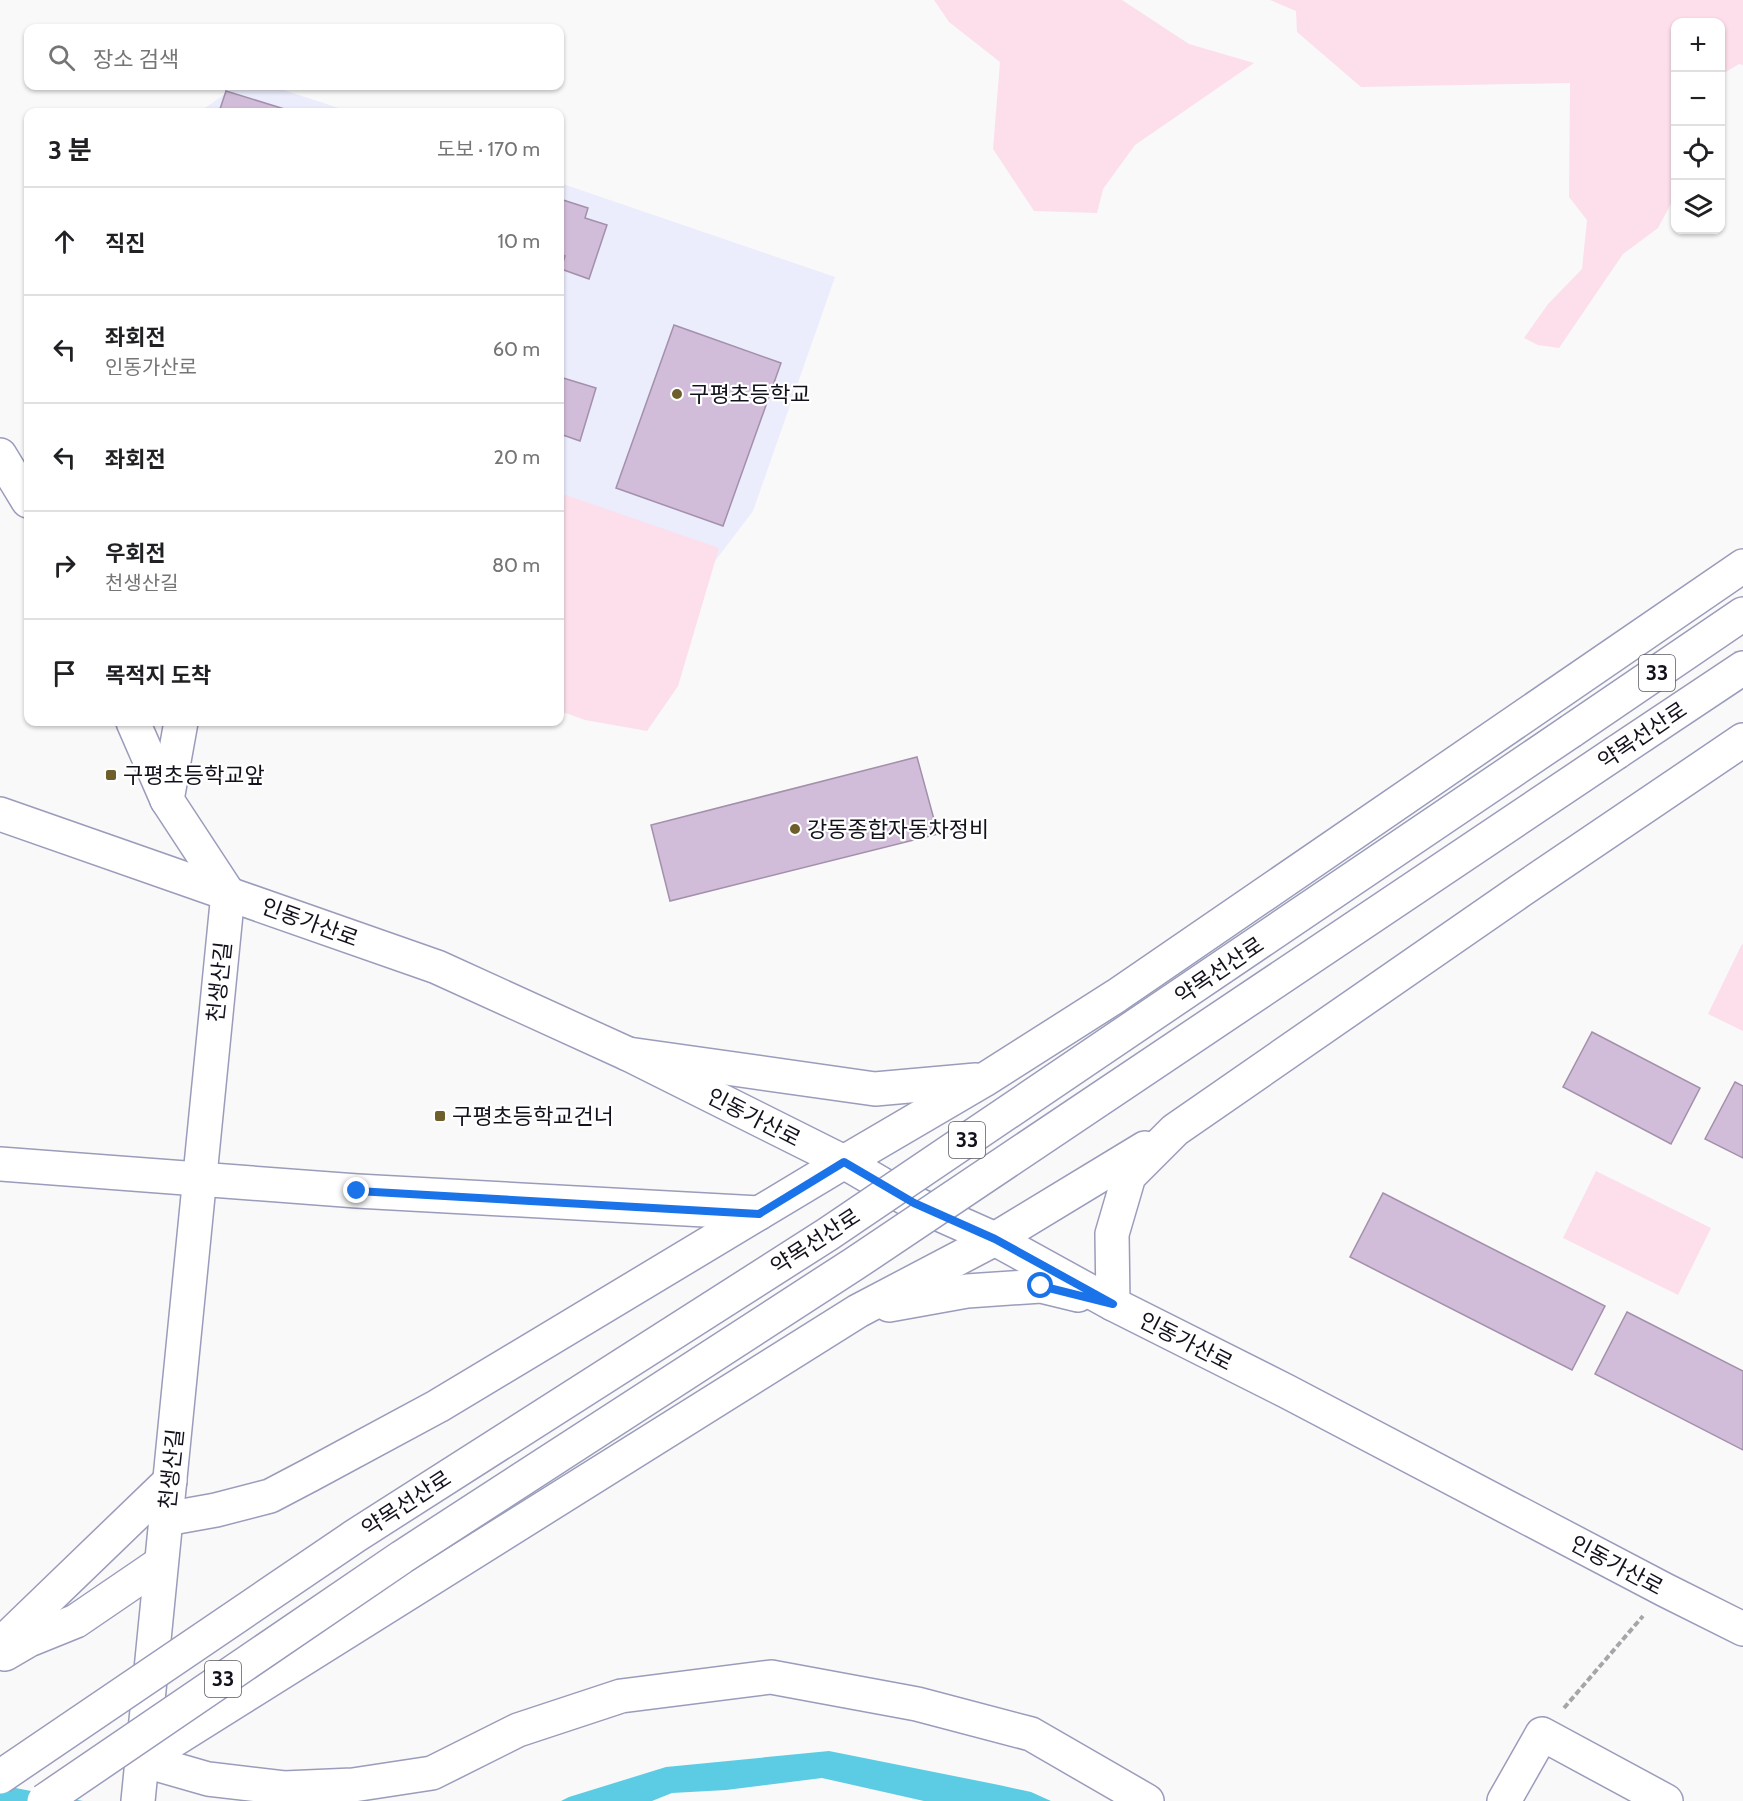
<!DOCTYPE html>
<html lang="ko">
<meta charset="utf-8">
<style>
body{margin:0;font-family:Cabin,"Noto Sans KR",sans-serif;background:#f2f2f2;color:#202124}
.controls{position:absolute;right:18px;top:18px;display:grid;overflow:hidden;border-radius:12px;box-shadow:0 2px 4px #0004}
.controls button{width:54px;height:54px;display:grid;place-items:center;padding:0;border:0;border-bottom:2px solid #e0e0e0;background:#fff;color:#202124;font:30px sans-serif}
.stop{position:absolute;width:18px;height:18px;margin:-14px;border:4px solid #1a73e8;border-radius:50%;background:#fff}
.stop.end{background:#1a73e8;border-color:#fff;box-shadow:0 2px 6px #0008}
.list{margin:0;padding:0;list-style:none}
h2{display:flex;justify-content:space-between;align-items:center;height:78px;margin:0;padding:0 24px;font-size:26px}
h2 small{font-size:20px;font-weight:400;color:#757577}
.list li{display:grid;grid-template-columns:39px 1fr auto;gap:18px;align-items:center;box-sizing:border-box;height:108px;padding:0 24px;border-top:2px solid #e0e0e0}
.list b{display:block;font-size:22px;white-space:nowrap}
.list p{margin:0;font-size:20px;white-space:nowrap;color:#757577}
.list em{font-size:20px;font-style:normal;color:#757577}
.icon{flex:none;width:33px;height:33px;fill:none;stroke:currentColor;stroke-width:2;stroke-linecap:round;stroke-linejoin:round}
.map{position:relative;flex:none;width:1743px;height:1801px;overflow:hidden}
.search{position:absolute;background:#fff;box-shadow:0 2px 4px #0004;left:24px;top:24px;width:540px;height:66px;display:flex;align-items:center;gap:15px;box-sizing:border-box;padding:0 21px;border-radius:12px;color:#757577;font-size:22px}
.panel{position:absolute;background:#fff;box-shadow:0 2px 4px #0004;left:24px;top:108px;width:540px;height:618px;border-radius:12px}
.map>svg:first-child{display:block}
.built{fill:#ebecfc}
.green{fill:#fcdfeb}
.water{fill:#5ccbe4}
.building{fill:#d1bcd9;stroke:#a390ab;stroke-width:1.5}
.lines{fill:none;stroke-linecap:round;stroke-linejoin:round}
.minor-casing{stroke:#9a9cbb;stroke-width:36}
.major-casing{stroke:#9a9cbb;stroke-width:36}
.highway-casing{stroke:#9a9cbb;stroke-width:36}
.path{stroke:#a6a6aa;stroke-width:4;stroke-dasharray:6 3;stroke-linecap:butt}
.minor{stroke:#fff;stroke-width:33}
.major{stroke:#fff;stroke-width:33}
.highway{stroke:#fff;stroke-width:33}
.highway-bridge-casing{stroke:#9a9cbb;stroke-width:36;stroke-linecap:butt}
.highway-bridge{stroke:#fff;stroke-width:33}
.route{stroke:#1a73e8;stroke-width:8}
.poi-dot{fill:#6e5e2b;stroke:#fff;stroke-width:2}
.labels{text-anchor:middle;stroke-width:4.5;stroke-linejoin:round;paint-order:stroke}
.shield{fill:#fff;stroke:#595961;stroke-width:1.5}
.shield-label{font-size:21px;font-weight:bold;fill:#12121d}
.poi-label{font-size:22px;fill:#12121d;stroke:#fff;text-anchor:start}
.street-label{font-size:22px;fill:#12121d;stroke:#fff}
</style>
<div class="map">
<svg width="1743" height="1801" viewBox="0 0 1743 1801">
<rect width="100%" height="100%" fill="#f9f9f9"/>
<g class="built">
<path d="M271,86L351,112H204L205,108L235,87Z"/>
<path d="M560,183L835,277L753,511L621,685L560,694Z"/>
</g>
<g class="green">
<path d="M934,0H1122L1189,44L1254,63L1135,145L1103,189L1097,213L1034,211L993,149L1000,62L949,22Z"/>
<path d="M1270,0H1743V65L1739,64L1721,75L1720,22H1676L1675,196L1658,228L1623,254L1559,348L1538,345L1524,338L1548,304L1582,269L1587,220L1569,197L1570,83L1361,87L1297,32L1296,11Z"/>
<path d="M560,493L719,548L678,686L647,731L585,720L560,711Z"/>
<path d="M1742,944L1743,945V1031L1708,1014Z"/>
<path d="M1596,1171L1711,1228L1678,1295L1563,1238Z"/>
</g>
<g class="water">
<path d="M829,1751L999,1785L1031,1792L1051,1801H924L822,1778L726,1790L672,1793L652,1801H561L569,1797L666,1767Z"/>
<path d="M0,1785L83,1801H0Z"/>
</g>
<g class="building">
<path d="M226,91L294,112H219Z"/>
<path d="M560,199L588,208L585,218L607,225L589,279L561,269L565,256L560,254Z"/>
<path d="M674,325L781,363L723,526L616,488Z"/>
<path d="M560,377L596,388L580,441L560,434Z"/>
<path d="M917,757L938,834L670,901L651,825Z"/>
<path d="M1592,1032L1700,1088L1671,1144L1563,1087Z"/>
<path d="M1735,1082L1743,1086V1158L1705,1139Z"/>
<path d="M1383,1193L1605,1306L1572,1370L1350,1257Z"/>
<path d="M1627,1312L1743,1371V1450L1595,1374Z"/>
</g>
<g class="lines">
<g class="minor-casing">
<g id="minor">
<path d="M0,455L28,501"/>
<path d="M133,722L167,800"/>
<path d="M0,1164L357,1191L759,1213"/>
<path d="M142,1760L208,1779L284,1788L353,1785L432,1773L518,1730L621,1696L771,1677L917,1704L1031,1734L1147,1801"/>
<path d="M138,1801L228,893L167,800L181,722"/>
<path d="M1504,1801L1542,1734L1666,1801"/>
</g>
</g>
<g class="major-casing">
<g id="major">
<path d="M0,814L437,967L628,1054L844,1162L914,1203L995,1239L1113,1304L1286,1391L1665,1590L1743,1629"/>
<path d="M889,1305L967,1291L1041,1286L1078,1295"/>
<path d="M166,1519L216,1510L270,1496L310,1475L438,1406L844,1162"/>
<path d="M142,1760L858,1311L995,1239"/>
</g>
</g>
<g class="highway-casing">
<g id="highway">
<path d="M1571,731L1743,614"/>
<path d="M1617,752L1743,668"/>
<path d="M628,1054L875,1089L976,1080"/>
<path d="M844,1162L984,1080L1116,996L1743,566"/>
<path d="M995,1239L1145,1148"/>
<path d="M1113,1304L1112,1234L1129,1176L1175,1130L1520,891L1743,740"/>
<path d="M0,1645L170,1481"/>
<path d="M5,1654L29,1640L76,1621L161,1563"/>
</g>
</g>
<path class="path" d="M1564,1708L1643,1616"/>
<use href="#minor" class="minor"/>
<use href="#major" class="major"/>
<use href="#highway" class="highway"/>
<g class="highway-bridge-casing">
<g id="highway-bridge">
<path d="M0,1777L355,1536L828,1234L1571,731"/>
<path d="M44,1801L402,1557L854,1264L1617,752"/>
</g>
</g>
<use href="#highway-bridge" class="highway-bridge"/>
</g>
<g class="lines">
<path class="route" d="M357,1191L759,1214L844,1162L914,1203L995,1239L1113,1304L1041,1286"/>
</g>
<g class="poi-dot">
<circle cx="677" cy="394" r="6"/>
<rect x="105" y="769" width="12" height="12" rx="3"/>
<circle cx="795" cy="829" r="6"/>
<rect x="434" y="1110" width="12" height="12" rx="3"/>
</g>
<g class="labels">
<g class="shield">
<rect x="1639" y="655" width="36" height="36" rx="4.5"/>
<rect x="949" y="1122" width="36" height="36" rx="4.5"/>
<rect x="205" y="1661" width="36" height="36" rx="4.5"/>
</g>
<g class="shield-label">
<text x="1657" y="680">33</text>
<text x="967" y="1147">33</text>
<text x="223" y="1686">33</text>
</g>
<g class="poi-label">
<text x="689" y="402">구평초등학교</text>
<text x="123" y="783">구평초등학교앞</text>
<text x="807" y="837">강동종합자동차정비</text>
<text x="452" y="1124">구평초등학교건너</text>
</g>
<g class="street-label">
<text transform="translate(1642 735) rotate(-34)" y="8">약목선산로</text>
<text transform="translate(310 922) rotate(20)" y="8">인동가산로</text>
<text transform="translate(1219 970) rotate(-34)" y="8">약목선산로</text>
<text transform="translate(219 982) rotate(-84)" y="8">천생산길</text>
<text transform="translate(754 1117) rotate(27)" y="8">인동가산로</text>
<text transform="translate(815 1241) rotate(-33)" y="8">약목선산로</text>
<text transform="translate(1186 1341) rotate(27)" y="8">인동가산로</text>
<text transform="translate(171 1469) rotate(-84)" y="8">천생산길</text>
<text transform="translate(406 1503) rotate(-33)" y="8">약목선산로</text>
<text transform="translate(1617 1565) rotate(28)" y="8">인동가산로</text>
</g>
</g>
</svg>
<div class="controls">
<button>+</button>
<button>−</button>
<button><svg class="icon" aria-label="locate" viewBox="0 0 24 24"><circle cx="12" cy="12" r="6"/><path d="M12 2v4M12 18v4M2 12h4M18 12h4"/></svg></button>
<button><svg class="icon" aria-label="layers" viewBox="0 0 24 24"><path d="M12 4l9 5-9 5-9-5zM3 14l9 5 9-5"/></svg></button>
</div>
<div class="stop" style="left:1041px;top:1286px"></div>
<div class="stop end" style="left:357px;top:1191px"></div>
<div class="search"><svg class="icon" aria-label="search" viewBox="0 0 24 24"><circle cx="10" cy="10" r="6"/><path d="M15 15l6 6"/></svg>장소 검색</div>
<section class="panel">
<h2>3 분<small>도보 · 170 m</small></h2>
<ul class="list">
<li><svg class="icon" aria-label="ahead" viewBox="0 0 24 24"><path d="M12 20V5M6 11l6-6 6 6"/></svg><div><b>직진</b></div><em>10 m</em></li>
<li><svg class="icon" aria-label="left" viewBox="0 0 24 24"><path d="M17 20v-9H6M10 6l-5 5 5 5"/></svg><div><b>좌회전</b><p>인동가산로</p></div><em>60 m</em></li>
<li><svg class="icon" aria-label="left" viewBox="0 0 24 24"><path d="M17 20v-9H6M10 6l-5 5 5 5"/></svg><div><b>좌회전</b></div><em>20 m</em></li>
<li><svg class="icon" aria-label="right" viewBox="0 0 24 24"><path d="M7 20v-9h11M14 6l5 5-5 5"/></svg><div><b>우회전</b><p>천생산길</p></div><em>80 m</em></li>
<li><svg class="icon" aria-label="arrive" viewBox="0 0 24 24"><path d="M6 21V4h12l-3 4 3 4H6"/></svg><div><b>목적지 도착</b></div></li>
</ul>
</section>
</div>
